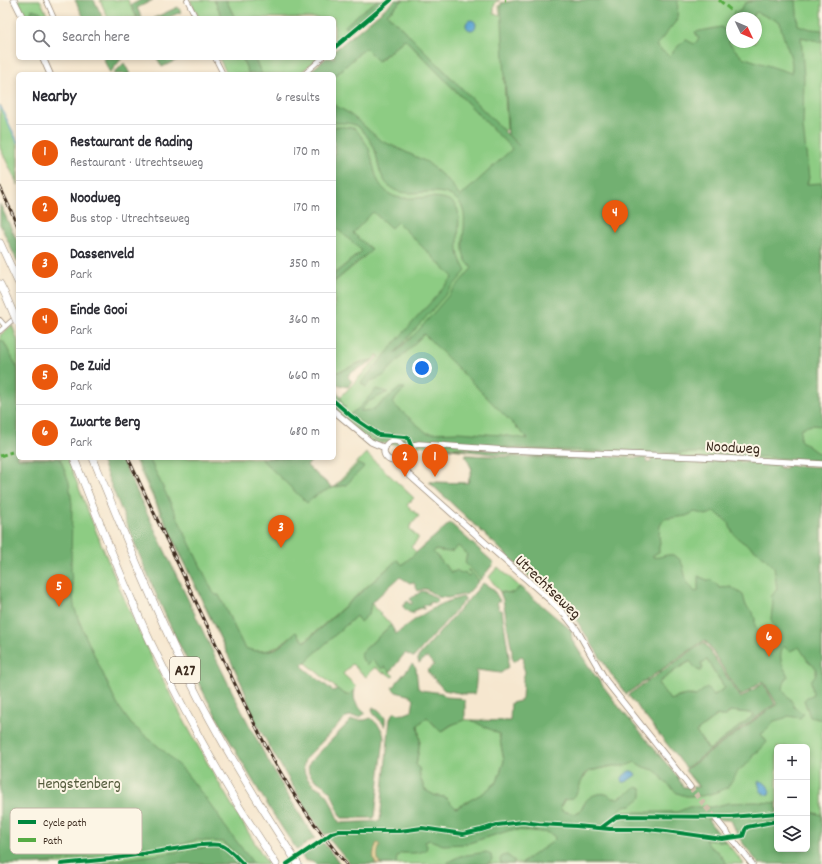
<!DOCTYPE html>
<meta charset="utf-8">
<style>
body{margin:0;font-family:Dekko,sans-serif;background:#f7f7f7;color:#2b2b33}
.controls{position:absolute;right:12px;bottom:12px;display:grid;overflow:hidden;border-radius:6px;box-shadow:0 2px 6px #0003}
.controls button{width:36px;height:36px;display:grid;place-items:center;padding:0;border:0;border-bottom:1px solid #e1e1e2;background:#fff;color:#2b2b33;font:20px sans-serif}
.compass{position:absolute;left:726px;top:12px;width:36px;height:36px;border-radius:50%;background:#fff;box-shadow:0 2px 6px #0003;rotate:134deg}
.you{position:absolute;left:422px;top:368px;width:14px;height:14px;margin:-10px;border:3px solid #fff;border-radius:50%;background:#1a73e8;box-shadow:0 0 0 6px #1a73e833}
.badge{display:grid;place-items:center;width:26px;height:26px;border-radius:50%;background:#ea580c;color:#fff;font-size:13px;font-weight:700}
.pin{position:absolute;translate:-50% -33px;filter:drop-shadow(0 1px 2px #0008)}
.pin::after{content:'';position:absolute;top:21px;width:14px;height:12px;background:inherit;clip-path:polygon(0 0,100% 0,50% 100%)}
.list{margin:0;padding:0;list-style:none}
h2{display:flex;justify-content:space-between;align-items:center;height:52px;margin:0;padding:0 16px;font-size:17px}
h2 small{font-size:13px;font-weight:400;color:#7c7c81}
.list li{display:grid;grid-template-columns:26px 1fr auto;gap:12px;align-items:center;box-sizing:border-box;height:56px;padding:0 16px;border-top:1px solid #e1e1e2}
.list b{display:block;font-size:15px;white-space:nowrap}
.list p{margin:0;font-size:13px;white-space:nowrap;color:#7c7c81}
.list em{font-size:13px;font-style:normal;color:#7c7c81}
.icon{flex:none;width:22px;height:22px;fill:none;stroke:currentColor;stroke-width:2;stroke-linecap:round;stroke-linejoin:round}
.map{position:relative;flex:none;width:822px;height:864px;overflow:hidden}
.search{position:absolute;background:#fff;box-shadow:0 2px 6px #0003;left:16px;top:16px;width:320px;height:44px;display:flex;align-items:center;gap:10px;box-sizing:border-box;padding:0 14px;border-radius:6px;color:#7c7c81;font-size:15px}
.panel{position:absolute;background:#fff;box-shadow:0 2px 6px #0003;left:16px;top:72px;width:320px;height:388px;border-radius:6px}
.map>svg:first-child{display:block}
.green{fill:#8dcc83;stroke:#647b50;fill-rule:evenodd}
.forest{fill:#72b071;stroke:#566d48;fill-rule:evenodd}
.sand{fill:#eeda9e;stroke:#94825e}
.water{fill:#5ba5d3;stroke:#4b6878}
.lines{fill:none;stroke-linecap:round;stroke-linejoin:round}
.stream{stroke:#5ba5d3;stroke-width:1.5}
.secondary-tunnel{stroke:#d1c1ac;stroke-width:5.5;stroke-dasharray:5.5 3;stroke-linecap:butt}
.street-casing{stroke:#988876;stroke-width:5.5}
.secondary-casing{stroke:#988876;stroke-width:7}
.highway-casing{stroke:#988876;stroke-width:8}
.street{stroke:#fff;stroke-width:4}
.secondary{stroke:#fff;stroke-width:5.5}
.highway{stroke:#fff;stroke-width:7}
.rail-casing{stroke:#3b2a1e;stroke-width:3}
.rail{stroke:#fcf5e5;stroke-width:1.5;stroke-dasharray:4.5;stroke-linecap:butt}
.highway-bridge-casing{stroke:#988876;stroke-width:8;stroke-linecap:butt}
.highway-bridge{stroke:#fff;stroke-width:7}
.quiet{stroke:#55ab43;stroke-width:3;stroke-dasharray:6 3;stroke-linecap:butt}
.cycleway-casing{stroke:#fcf5e5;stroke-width:6}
.cycleway{stroke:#00873e;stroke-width:4}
.labels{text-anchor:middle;stroke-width:4;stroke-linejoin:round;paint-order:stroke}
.shield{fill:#fcf5e5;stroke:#75675a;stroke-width:1}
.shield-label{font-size:15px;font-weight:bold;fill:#3b2a1e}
.street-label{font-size:16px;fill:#3b2a1e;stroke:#fcf5e5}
.park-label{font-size:16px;fill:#545b3c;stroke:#fcf5e5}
.key{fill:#fcf5e5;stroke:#c2b8a9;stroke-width:1}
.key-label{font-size:11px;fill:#3b2a1e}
</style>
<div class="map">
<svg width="822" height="864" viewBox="0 0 822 864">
<rect width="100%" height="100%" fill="#fcf5e5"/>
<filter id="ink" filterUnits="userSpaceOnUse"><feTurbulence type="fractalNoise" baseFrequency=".025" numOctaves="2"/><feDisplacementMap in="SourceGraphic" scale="8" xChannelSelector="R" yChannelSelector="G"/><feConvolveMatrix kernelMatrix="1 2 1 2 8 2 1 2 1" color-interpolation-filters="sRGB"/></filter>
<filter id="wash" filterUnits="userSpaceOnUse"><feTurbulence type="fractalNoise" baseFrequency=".012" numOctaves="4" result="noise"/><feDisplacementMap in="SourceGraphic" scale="16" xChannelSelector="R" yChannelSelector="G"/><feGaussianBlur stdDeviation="0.9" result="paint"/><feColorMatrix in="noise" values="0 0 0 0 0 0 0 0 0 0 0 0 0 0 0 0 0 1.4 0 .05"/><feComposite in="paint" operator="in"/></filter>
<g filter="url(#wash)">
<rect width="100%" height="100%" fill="#f6e7cf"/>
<g class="green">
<path d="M18,0H40L49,18H26Z"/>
<path d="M100,0H128L137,18H108Z"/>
<path d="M190,0H214L223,18H199Z"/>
<path d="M226,0H378L347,24L345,26L348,33L334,45V18H235Z"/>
<path d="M403,0H500L496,2L494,6V14L500,15L499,6L530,0H822V464L368,443L334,411V404L379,356L377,355L373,360L361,362L352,366L343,371L337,372L334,369V282L363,258L358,254L334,274V77L365,48L379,61L405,39L503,139L508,135L504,77L507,127V129L504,132L414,40L387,14ZM732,18H756V42H732Z"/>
<path d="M219,58H242L249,74H227Z"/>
<path d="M254,58H318L299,74H262Z"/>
<path d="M0,105L18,142V185L0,148Z"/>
<path d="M12,325L18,341V458H67C89,513 110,569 135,623C174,706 219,787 268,864H0V335Z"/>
<path d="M366,453L414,498L407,505L419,516L410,526V530L418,537V539L411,547L417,553L403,564L404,566L397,560L304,642L296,632L280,645L270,650L260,651L248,650L228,655L134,458H314L307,466L333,488Z"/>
<path d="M465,455L822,470V830L807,831V747H777V834L739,838L731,820L707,819L744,864H367L345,842L569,813L562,811L560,807L565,800L578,790L581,780L590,771L613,766L615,748L677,776L683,787L699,788L685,770L777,704L763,681L741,696L705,640L626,694L611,674L577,621L429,482L468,483L472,469ZM584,804L609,812L576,813L581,810Z"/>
<path d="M458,545L467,554L465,563L481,579L478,582V579L471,574L468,576L459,572H451L433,552L435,550L441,551H453Z"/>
<path d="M498,567L520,587L513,593L500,592L489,577Z"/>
<path d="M371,603L391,625L362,652L367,664L372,659L382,669L385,667L394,676L392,677L385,672L383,673L375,667L366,677L352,664L343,674L356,686C354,692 349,697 342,693L305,662L356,616L360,621L369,614Z"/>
<path d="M707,660L725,688L713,696H696L692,695L681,696L670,700L658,683L677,669L691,661L696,669L701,671L703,668L701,663Z"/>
<path d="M730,711L750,713L754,715L709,750L696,732L718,715L721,716L729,714Z"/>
<path d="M427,717L441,732C449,727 460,718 470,720C477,721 492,730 499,734L504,761L497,782L484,793L456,808L445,797L436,796L425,790L420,777L419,768L416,766L420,741L418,725Z"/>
</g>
<g class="forest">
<path d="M75,0H94L103,18H84Z"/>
<path d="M141,0H153L137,8L142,18H137L131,5Z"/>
<path d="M214,0H226L235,18H223Z"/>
<path d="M378,0H388L348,33L345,26L347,24L362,11Z"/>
<path d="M395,0H403L387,14L414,40L519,146L508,135L501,3L518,0H678L677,20L656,46L669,56L685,39L694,44L699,39L695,32L721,27L732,35L729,43L742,57L791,73C795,61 787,50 784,38C782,33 781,28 780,22L756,12L751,18H733L732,15L740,11L745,3L756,0H796L798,25L811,29L822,30V42L801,37L804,77L803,127L809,178L807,184L822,183V426L812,425L801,428L800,440L816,452L822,454V461L707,453H651L536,449L422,441H412C411,440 409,437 408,436C402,433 387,436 379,434C371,432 358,419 350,414L359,408L376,389L388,392L368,402L360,411L372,410L400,388H405L392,403L427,433L458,432L501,435L528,439L424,334L383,376L371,381L368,384L366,387L361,383L390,349L391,347L453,277L397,222L391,228L373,212L353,233L372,250L334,282V274L362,251L334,226V127C341,127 349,126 355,129C358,131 359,134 361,136C364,140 367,145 369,149C374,163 374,182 386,191C389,194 393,196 396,197C413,202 447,189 457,208C461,215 457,241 458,251C459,258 462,264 466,271L394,354L418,331L472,268C470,265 466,262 465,258C458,243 471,215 459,202C441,181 407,202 390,187C378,177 379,161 374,148C372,143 369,139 366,135C356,122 350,123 334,123V105L347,112L361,123L380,140L410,154L427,162L450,182L460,197L512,149L405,39L378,61L365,48L334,77V74H307L326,58H334V51Z"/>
<path d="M178,7L181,12L167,18H154Z"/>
<path d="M32,9L41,12L43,18H35L31,12Z"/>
<path d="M103,58H122L110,73Z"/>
<path d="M157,58H163L164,60L169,58H181L162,67Z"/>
<path d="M242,58H254L262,74H249Z"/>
<path d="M124,63L130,74H113Z"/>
<path d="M0,204L18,243V263L0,224Z"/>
<path d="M0,340L4,342L18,369V458H60L69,482L72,504L71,571L74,606L78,618L85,635L117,704L131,724L165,752L186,773L217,813L224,825L254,864H247L223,842L196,840L184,844L113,856L34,864H0Z"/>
<path d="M373,360L371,362L350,373L348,377L352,381L348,387L336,384L334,383V369L337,372C343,371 347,368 353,366C359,363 366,361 373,360Z"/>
<path d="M334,390L340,395L343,404L346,407L344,408L334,398Z"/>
<path d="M334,403C345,414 365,432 380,437L405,438H407L408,442C403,442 401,439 396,438C391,438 386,442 381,441C363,439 347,417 334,406Z"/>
<path d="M443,448L587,455L588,457L587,459L493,454Z"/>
<path d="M465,455L591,460L593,457L597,456L646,458V462L651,463V458L699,460L700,465H703L704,460L779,464L780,468H786V465L822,467V720L810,717L804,700L807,697L813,695L811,681L816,674V668L808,661L799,647L790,651L783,646C778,659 782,664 788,676C776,695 790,692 794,707L804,714L800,718L788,716L785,718L774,721L766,731L761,734L767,742L759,751L753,754L751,761L739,770L727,788L714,793L702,796H686L677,793L665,782L659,774L654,770L643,767L635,762C625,767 624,766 614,766C609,766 603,768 598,769C596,770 591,770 589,771C577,779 582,800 564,800L560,807L562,811L574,814C576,813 578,812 580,811C584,807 584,801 589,798C595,793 607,791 612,798H619L637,787L642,789V797L632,805L624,806L617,812L618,813L624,812H677L689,807H711L729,803L754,802L777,803V849H807V811L822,815V864H759L739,838L731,820L707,819L726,842L705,840L709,846L718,852L727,864H521L524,861L551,843L555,839L554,836L549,833L532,831L511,830L466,844L443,845L430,840L425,842L427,846L426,850C419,854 409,853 401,853L397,857L396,864H380L377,858V843C374,851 372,856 376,864H350L328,838L330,836L328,833L325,835L312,818L272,751L252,715L244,689L136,458H149L213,592L216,595H219L244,647C251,652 267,652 275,649C283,645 290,637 296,632L305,642L397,560L403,565V564L450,523L494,563L481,579L465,563L467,554L458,546L453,551L449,552L435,550L433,552L451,572H454L457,570L459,572L463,573L465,572L468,576L471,574L467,570H469L478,579V582L467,594L448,598L438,597L426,589H423L418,591C416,588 416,585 413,582L410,583L400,577L371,603L369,614L360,622L356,616L302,665L303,667L333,691L337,689L346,695H349L355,689C352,702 357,705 366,713L360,717L350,716L346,717L306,758C300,767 306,780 315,786C320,789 324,790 328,796L339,822L341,823L380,821L390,719L392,715L395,712C401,716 406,714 412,711L414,699L411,696L396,692L392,688L412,664L416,668L418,688L421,690L442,693L446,697L460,698L465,701V720L451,725L441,732L427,717L418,725L420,741L416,765L419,768L420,777L425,790L436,796L445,797L456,808L483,793L497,782L504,761L499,734L471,720L510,721L511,703L520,701L522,699L523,679L525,672L523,666L524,659L523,657L521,656L514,662L512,656V651L503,600L500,592L513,593L520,587L571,630L572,640L591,670L619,707L677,776L683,787H699L685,770L777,704L763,681L741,696L705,640L626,694L611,674L577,621L429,482L468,483L472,469ZM695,512L706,515L715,512L729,523C732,539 747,544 758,552C764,557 769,562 774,567L777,589L771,597L773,602L771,619L776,632L769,636V643L755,626V619L753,613L746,606L743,595L731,587L720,588L712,580H707L698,576V591L695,592C692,588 689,585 687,581C683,573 685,560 675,556C667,552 661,559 653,557V555L659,552V547L660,543L659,535L660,526L664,519L686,516Z"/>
<path d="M100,458H121C141,501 162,544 182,587C223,673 262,759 315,838L297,850C264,802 235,751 207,699C194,674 181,649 169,623C144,569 123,513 100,458Z"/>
<path d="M260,458H313L307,466L332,488L338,485L358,464L364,467L346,485L332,488L318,494L307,503Z"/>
<path d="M483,583L493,589L500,601L497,602L499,610H502L509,657L508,667L501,673L477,670L475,694H464L444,690L427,671L434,665L427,657L419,663L418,660V657Z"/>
<path d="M422,591L426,592L437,599L438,602L435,603L431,602L430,604L428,603L427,605H430H425L424,606H423L422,607L425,608L424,609L419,608V609H417V610L413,611V612L415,613C410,614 407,611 403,607L404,604L408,601L410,604H412V602L410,599Z"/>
<path d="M463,597L465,598V600L414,657H413L405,653L390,672L385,667L382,669L372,660L367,665C363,661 360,657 362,652L391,625L396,634C418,617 436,603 463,597Z"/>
<path d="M704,642L741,698L763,683L775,704L686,768L628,695ZM707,660L725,688L713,696L707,687L696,696L686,695L670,700L658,683L677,669L690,661L696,669L700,671C704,669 702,667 701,663ZM730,711L750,713L754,715L709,750L696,732L717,715L721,716H726Z"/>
<path d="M373,708C379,708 382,714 385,718V727C382,720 373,716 372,710Z"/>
<path d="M371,718C377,724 383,728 384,738L375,816L374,818H342L340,816C337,809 335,800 331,793C324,781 302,779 310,762L351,720H365Z"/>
<path d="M323,842L340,864H315L313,862L304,860L302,856Z"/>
<path d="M212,847L223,849L240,864H90L176,852L199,848Z"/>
<path d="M487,852L491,855L492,860L488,864H449L448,862L460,856Z"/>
<path d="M507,855L515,861L513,864H501L500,860L502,856Z"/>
</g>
<path class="sand" d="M377,843L380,845C377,852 376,857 380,864H376C372,856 374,851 377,843Z"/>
<g class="water">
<circle cx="471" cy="25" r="5"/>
<path d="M629,771H632L635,773L636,775L626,782H622L621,780L623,776Z"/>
<path d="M760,781C765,782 770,787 770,793L767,795C760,794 760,788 758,782Z"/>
</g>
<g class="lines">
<path class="stream" d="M0,106L18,143"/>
</g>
</g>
<g filter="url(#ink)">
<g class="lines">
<path class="secondary-tunnel" d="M690,787L716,819"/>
<g class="street-casing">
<g id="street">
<path d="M46,0L54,18"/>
<path d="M187,0L196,18"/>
<path d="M334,48L391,0"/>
<path d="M215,58L223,74"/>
<path d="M304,74L322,58"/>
<path d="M0,320L5,326"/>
<path d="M0,331L18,315"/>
</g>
</g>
<g class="secondary-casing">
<g id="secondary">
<path d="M14,0L23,18"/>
<path d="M43,58L50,74"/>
<path d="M334,411L371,442L385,448"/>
<circle cx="394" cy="451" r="10"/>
<path d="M403,447L419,444L505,450L702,457L822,464"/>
<path d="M400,459L409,475L526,579L550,600L566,616L577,630L606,681L690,787"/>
<path d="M716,819L752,864"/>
</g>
</g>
<g class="highway-casing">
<g id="highway">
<path d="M0,243L18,282"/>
<path d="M0,284L6,296"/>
<path d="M74,458C99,521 123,584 152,645C179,701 208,755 240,808C252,827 264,845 276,864"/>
<path d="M93,458C123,531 153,605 188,677C220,742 259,804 298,864"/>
</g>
</g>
<use href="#street" class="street"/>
<use href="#secondary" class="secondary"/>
<use href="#highway" class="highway"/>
<g class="rail-casing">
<g id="rail">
<path d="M0,187L18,226"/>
<path d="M128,458C156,518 185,578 213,638C234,682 254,726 278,768C297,802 321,834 346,864"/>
</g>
</g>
<use href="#rail" class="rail"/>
<g class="highway-bridge-casing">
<path id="highway-bridge" d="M6,296L17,322"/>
</g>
<use href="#highway-bridge" class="highway-bridge"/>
<g class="quiet">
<path d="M505,0H506"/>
<path d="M719,0L733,12"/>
<path d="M0,456L12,452"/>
</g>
<g class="cycleway-casing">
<g id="cycleway">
<path d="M334,48L391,0"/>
<path d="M334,401L351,416L379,435L405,437L408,438L413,451"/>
<path d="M601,828L616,817L622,816L731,817L777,813"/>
<path d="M61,864L110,859L200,845C207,845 217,843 223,846C231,850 237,858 243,864"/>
<path d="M287,864L320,842L332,833L339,831H400L422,828L463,834L481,830L497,825L523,822L539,824L576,826L610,829H647L666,831L722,839L743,836L745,830L747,827L777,821"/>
</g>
</g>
<use href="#cycleway" class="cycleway"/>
</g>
</g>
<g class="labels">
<rect class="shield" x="170" y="657" width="30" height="26" rx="3"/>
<g class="shield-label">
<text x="185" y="675">A27</text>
</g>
<g class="street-label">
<text transform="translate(733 446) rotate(3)" y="6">Noodweg</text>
<text transform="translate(549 586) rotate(44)" y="6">Utrechtseweg</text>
</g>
<g class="park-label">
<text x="79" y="788">Hengstenberg</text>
</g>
</g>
<rect x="10" y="808" width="132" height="46" rx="6" class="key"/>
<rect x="18" y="820" width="18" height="4" fill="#00873e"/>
<rect x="18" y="838" width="18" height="4" fill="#55ab43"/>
<g class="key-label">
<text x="43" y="826">Cycle path</text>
<text x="43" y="844">Path</text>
</g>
</svg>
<div class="controls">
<button>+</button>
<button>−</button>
<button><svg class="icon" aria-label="layers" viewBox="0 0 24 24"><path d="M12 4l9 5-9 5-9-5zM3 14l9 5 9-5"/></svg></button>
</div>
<svg class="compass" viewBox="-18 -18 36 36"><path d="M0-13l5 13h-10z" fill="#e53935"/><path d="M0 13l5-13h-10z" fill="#7c7c81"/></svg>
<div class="you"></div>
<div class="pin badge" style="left:435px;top:477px">1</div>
<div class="pin badge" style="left:405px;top:477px">2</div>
<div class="pin badge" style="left:281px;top:548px">3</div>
<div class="pin badge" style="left:615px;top:233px">4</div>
<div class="pin badge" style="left:59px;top:607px">5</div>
<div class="pin badge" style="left:769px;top:657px">6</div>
<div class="search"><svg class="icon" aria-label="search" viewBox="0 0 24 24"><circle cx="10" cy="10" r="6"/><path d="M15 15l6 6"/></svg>Search here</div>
<section class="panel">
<h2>Nearby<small>6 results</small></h2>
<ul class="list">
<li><span class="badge">1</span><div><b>Restaurant de Rading</b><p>Restaurant · Utrechtseweg</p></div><em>170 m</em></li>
<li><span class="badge">2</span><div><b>Noodweg</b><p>Bus stop · Utrechtseweg</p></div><em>170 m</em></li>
<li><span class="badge">3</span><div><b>Dassenveld</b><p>Park</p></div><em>350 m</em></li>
<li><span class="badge">4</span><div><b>Einde Gooi</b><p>Park</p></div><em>360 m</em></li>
<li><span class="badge">5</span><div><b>De Zuid</b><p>Park</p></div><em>660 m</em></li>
<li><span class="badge">6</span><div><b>Zwarte Berg</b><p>Park</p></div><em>680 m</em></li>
</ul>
</section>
</div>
